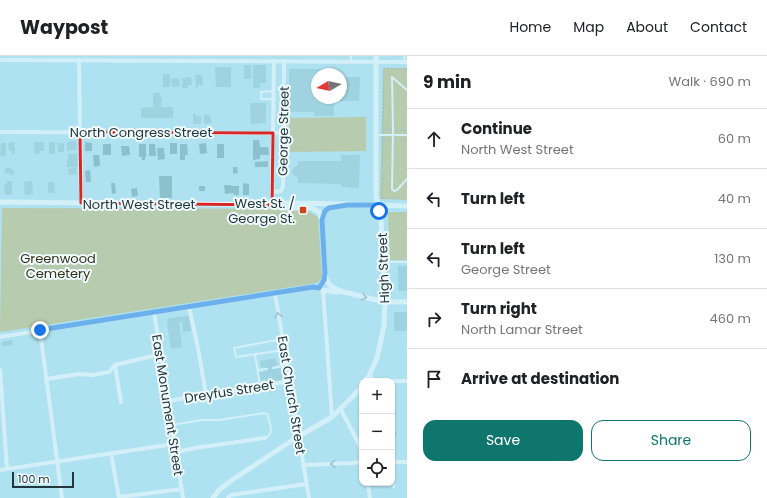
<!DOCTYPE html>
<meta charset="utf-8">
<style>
body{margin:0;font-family:Poppins,sans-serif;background:#f6f6f6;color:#202124}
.controls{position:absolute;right:12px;bottom:12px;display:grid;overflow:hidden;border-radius:8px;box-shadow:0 1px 3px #0004}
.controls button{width:36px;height:36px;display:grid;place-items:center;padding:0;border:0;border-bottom:1px solid #e0e0e0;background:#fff;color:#202124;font:20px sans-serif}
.compass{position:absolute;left:311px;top:12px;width:36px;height:36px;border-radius:50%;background:#fff;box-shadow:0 1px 3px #0004;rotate:261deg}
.scale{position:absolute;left:12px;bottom:10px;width:62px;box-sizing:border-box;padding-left:4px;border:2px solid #22373c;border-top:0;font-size:11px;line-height:14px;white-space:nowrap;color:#22373c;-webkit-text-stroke:3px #f1fbfe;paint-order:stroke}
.stop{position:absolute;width:12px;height:12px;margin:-9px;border:3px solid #1a73e8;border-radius:50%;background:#fff}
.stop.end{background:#1a73e8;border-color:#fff;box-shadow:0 1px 4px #0008}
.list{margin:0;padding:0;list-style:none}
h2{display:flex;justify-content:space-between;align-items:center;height:52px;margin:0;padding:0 16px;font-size:17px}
h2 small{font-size:13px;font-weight:400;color:#757577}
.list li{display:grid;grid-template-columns:26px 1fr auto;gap:12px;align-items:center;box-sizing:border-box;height:60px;padding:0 16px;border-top:1px solid #e0e0e0}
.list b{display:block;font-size:15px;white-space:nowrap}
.list p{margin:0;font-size:13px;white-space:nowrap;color:#757577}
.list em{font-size:13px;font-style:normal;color:#757577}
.actions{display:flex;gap:8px;padding:12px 16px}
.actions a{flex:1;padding:9px 0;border:1px solid #0f766e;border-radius:12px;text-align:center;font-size:14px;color:#0f766e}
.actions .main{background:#0f766e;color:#fff}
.icon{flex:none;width:22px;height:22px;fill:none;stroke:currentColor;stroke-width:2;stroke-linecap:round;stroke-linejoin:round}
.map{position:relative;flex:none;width:407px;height:442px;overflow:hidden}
header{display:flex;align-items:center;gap:24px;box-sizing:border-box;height:56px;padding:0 20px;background:#fff;border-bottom:1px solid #e0e0e0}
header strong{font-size:19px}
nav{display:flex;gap:22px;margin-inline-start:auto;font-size:14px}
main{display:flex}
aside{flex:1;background:#fff}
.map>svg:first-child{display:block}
.green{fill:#c2af5e}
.building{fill:#8dc0cd}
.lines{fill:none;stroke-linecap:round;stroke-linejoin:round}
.path{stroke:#7198a2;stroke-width:1;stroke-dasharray:2 2;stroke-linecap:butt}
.service{stroke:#fff;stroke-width:2}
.minor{stroke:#fff;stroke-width:4}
.tertiary{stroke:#fff;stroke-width:5}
.oneway{stroke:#909b9e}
.route{stroke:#1a73e8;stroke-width:5}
.marked{fill:none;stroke:#d62828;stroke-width:3;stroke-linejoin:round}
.poi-dot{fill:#cd451a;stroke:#f1fbfe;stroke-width:1.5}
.labels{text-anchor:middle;stroke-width:4;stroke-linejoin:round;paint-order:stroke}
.street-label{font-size:13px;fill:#22373c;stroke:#f1fbfe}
.poi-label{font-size:13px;fill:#22373c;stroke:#f1fbfe;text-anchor:end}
.park-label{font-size:13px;fill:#353018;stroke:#f1fbfe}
</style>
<header>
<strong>Waypost</strong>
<nav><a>Home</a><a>Map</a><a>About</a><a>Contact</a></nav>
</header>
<main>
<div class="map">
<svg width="407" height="442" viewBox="0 0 407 442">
<rect width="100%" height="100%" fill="#aee2f1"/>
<g class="green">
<path d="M383,12H407V144L380,143Z"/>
<path d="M366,61V95L290,96L289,62Z"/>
<path d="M2,152L305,153L318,161L322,222L317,227L0,276Z"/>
<path d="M388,156H407V204H390Z"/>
</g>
<g class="building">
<rect x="244" y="9" width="7" height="14"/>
<path d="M253,9H266V27H260V32H253Z"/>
<path d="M215,11H231V31H216Z"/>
<path d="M289,13H324V18H317V42H334V60H314V56H289V50H287V46H289Z"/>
<rect x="163" y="18" width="7" height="13"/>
<path d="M195,19H202L203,29H198V32H196Z"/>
<path d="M191,21L192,29H188V32H182V22Z"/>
<path d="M341,21H360L359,45H340V42H341Z"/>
<path d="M179,22L180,30L172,31L171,23Z"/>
<path d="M153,37H160V41H162L161,51H173V62H141V52L153,51Z"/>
<path d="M250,47H266V67L251,68Z"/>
<path d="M193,58H196V60L201,61V68H193Z"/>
<path d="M204,59H210L211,67L204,68Z"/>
<path d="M253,84H259L260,91H268L269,99H260V103L253,104Z"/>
<path d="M76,85L77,94L67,95V86Z"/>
<path d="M14,86L15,97L12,98V95H9L8,87Z"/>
<path d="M34,86H44V95H39L40,98H35Z"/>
<rect x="49" y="86" width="6" height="12"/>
<path d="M85,86L92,87V95H85Z"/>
<path d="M1,87H6V100H0Z"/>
<path d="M57,87H64V96H58Z"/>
<rect x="170" y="87" width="7" height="11"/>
<path d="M206,87L207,97L200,98L199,88Z"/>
<rect x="103" y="88" width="8" height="11"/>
<path d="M139,88H146V101H145V104H142V101H139Z"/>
<path d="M149,88H155L156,100H149Z"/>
<path d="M180,88H187L188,99H185V104H180Z"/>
<rect x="217" y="88" width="7" height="14"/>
<path d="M121,90H129L130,99L122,100Z"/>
<path d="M157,92H164L165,103L158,104Z"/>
<path d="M68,98H77V111H67V104H68Z"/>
<path d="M93,99H99L100,110L94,111Z"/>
<path d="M341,99H360L359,132L341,131V128L298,127V122L293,119L292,116L293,112L298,109V105H341Z"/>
<path d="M268,105V111H255V106Z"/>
<path d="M76,111L77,118L69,119L68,113Z"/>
<path d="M233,111H237L238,117L233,118Z"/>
<path d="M5,112H11V114H14V119H10V117H5Z"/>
<path d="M90,114L91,126H86L85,115Z"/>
<path d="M159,120H172V142H160Z"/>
<path d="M7,125H12V139H5L4,128H7Z"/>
<path d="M32,125L33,138L25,139L24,126Z"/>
<path d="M48,126H54L55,137H48Z"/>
<path d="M111,127H115L116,137L112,138Z"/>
<path d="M243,127L249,128V139H243Z"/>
<path d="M224,129H231V130H239V139H234L233,137L225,138Z"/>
<rect x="199" y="130" width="6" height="5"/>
<path d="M137,132L138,140L132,141L131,133Z"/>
<rect x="398" y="210" width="9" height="25"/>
<rect x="394" y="256" width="13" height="19"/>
<path d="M181,260V261L189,260L191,275L183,276L182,266H179L182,291L171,293L167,267H168L167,263Z"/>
<path d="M12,284L13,289L2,290V286Z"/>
<path d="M276,302L277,310L272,311L273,313L281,312L283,324L266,326L265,323L260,324L259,317L267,314L266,311L261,312L260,305Z"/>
<path d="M392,354H396V358H394V375H396V380H392Z"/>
</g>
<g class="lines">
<g class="path">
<path d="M384,74H391"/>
<path d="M396,74L407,75"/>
<path d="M383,77L384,12L407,13"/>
<path d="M383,82L382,142H407"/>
<path d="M384,84H391"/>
<path d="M396,84H407"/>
</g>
<g class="service">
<path d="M351,5V0"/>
<path d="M404,6L405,0"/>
<path d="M407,34L392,21L393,74L392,133L394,135L397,134L407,123"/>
<path d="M273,35L261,36V43H273"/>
<path d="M376,79H407"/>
<path d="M384,206H407"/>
<path d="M282,283L234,292L236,301L284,294"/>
<path d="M255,298L260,329"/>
<path d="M273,312L287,309"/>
<path d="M258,314L267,313"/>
<path d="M172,369L202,364H219L264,357L267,358L268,360C270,369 275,377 265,382"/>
<path d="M392,417L394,432"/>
</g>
<g class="minor">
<path d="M0,4L407,6"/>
<path d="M79,4L81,147"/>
<path d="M0,76L283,77"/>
<path d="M272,136L281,135L283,130L284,5"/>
<path d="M272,149L274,5"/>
<path d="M275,237L309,442"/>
<path d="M189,251L198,292L206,339"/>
<path d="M154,256L183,442"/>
<path d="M40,274L62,442"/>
<path d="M0,281L315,231L323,234L332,361"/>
<path d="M0,314L7,412"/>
<path d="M369,320L375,325"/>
<path d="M46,323L79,318L93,319L109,316L115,309"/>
<path d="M392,325H407"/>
<path d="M168,345L290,325"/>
<path d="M121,346L115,309L161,298"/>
<path d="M340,352L360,390L362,398"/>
<path d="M176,396L195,392L265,382"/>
<path d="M111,397L119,442"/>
<path d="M392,406H407"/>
<path d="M303,409L352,407L362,406"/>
<path d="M0,414L174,388"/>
<path d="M368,427L370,442"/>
<path d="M119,441L182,433"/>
<path d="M228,442L231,439L306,428"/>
</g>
<g class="tertiary">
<path d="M0,146L277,149L281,147H284C325,147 366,149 407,150"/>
<path d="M277,149L281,152H312L319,156L322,164L325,217C327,231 332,231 344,236"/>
<path d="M323,162C325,151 330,152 340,150"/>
<path d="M319,232L324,224L325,220"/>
<path d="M323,234L334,236H344L385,246H407"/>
<path d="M365,325L369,320L377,302L384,270L385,246L381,165L376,140V0"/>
<path d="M213,442L219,434L232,424L299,380L332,361L359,334L362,330"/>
</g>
</g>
<defs><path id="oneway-chevron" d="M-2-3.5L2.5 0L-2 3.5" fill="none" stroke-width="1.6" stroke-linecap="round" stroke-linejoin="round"/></defs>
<g class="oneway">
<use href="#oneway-chevron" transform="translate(364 241) rotate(13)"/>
<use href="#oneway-chevron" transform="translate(278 259) rotate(-100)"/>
<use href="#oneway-chevron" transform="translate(333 408) rotate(178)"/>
</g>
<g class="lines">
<path class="route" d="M40,274L313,231L319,232L324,224L325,217L322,164L325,155L329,152L347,149H378L379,155"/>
</g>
<path d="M0 0H407V442H0ZM80,76L273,77L272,149L81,147Z" fill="#aee2f1" fill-opacity=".55" fill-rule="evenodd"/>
<path class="marked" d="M80,76L273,77L272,149L81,147Z"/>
<rect class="poi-dot" x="299" y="150" width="8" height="8" rx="2"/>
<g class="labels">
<g class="street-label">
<text transform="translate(283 75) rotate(-89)" y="5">George Street</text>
<text x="141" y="81">North Congress Street</text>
<text x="139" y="153">North West Street</text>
<text transform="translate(383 212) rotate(-92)" y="5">High Street</text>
<text transform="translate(229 335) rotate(-9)" y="5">Dreyfus Street</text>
<text transform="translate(292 339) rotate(81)" y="5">East Church Street</text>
<text transform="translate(168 349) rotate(81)" y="5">East Monument Street</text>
</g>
<g class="poi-label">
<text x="295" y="152">West St. /<tspan x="295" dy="15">George St.</tspan></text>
</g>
<g class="park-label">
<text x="58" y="207">Greenwood<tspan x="58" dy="15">Cemetery</tspan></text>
</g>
</g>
</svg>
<div class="controls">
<button>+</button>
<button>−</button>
<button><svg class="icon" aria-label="locate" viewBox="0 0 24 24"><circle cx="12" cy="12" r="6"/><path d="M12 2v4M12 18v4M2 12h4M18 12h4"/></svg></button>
</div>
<svg class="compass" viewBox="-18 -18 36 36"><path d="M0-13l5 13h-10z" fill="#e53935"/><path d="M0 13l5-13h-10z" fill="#757577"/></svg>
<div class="scale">100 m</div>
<div class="stop" style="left:379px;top:155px"></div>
<div class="stop end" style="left:40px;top:274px"></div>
</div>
<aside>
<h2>9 min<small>Walk · 690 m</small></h2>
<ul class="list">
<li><svg class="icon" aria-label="ahead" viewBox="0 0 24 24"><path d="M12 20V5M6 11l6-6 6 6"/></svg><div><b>Continue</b><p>North West Street</p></div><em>60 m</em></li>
<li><svg class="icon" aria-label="left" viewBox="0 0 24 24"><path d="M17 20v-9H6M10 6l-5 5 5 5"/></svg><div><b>Turn left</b></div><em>40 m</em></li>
<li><svg class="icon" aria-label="left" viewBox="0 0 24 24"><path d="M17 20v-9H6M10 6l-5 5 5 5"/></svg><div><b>Turn left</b><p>George Street</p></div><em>130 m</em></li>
<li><svg class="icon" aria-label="right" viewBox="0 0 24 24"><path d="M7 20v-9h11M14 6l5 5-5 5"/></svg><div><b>Turn right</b><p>North Lamar Street</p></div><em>460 m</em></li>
<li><svg class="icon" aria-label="arrive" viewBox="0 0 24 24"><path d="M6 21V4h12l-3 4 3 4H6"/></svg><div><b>Arrive at destination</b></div></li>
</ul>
<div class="actions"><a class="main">Save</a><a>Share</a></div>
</aside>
</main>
